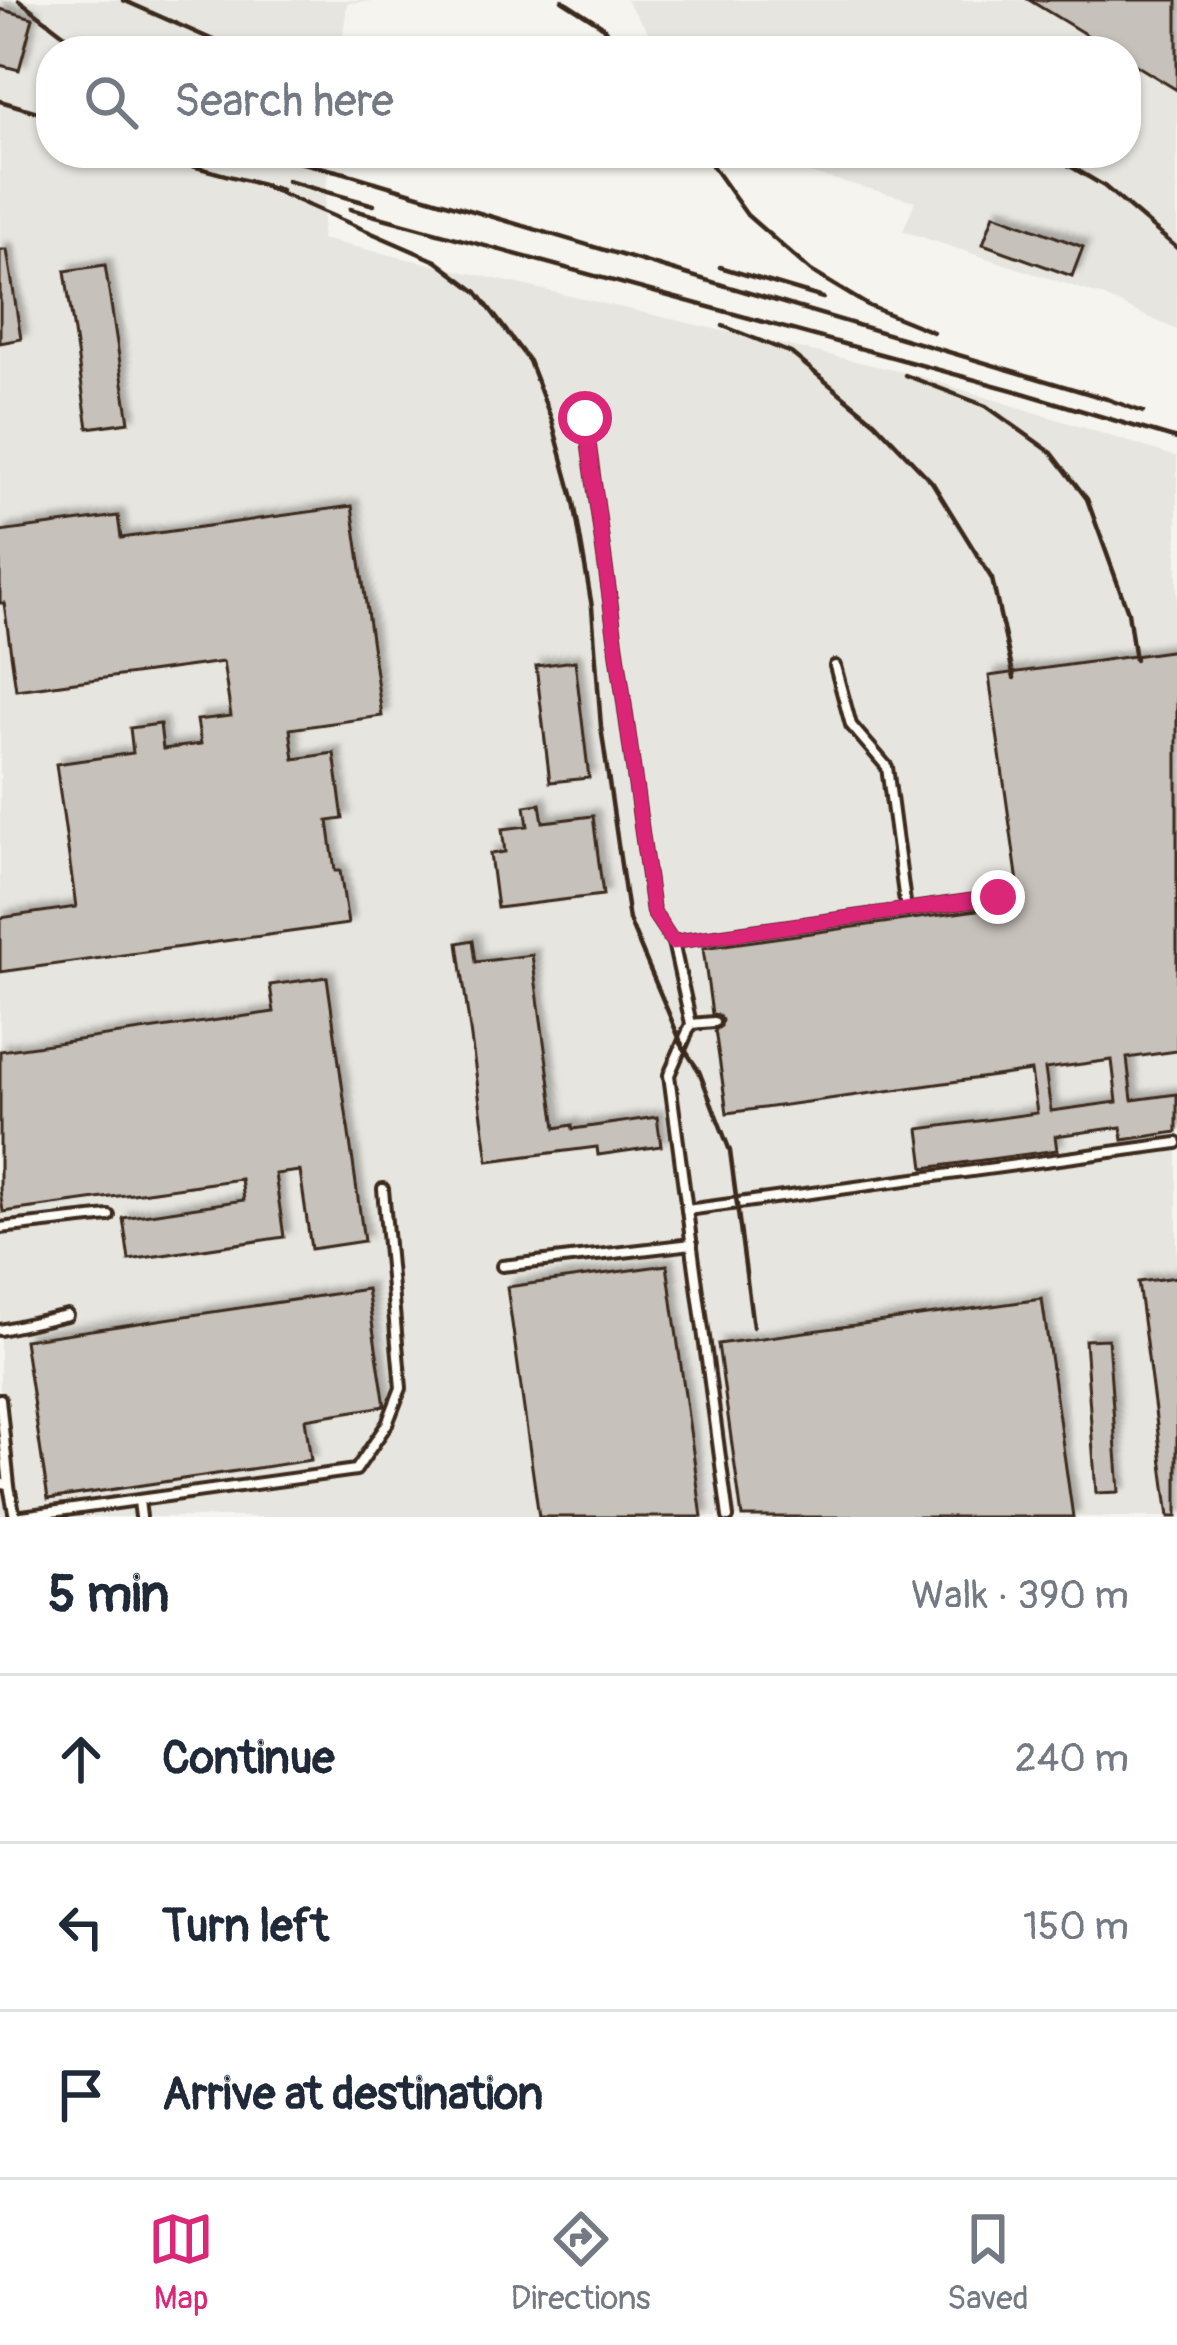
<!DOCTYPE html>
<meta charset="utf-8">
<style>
body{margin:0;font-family:Pangolin,sans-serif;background:#f6f6f7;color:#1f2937}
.stop{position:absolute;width:36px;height:36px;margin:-27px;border:9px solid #db2777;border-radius:50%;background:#fff}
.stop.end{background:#db2777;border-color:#fff;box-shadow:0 3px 12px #0008}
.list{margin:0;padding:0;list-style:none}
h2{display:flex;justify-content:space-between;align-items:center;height:156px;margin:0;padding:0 48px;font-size:51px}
h2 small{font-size:39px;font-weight:400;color:#747a83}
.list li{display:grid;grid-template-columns:78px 1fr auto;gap:36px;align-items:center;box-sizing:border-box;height:168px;padding:0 48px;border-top:3px solid #e0e1e3}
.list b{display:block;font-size:45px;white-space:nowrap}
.list em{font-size:39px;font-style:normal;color:#747a83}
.icon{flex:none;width:66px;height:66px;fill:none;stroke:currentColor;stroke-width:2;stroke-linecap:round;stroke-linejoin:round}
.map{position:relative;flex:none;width:1177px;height:1517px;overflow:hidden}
.search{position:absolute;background:#fff;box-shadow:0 3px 9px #0004;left:36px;right:36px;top:36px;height:132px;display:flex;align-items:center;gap:30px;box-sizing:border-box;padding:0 42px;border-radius:48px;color:#747a83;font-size:45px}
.sheet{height:660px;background:#fff}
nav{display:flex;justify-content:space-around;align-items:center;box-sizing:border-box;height:168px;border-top:3px solid #e0e1e3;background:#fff;font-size:33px;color:#747a83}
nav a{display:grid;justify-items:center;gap:6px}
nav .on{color:#db2777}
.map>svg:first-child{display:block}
.built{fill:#e7e5df}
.building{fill:#c7c1bb;stroke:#3b2a1e;stroke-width:3;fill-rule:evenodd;filter:url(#shadow)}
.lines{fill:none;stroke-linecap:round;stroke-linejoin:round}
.lane-casing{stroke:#3b2a1e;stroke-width:16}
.lane{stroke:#fdfcf7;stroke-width:8}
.rail{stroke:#3b2a1e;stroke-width:4.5}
.route{stroke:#db2777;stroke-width:15}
</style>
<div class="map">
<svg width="1177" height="1517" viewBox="0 0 1177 1517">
<defs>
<filter id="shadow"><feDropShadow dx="6" dy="-6" stdDeviation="3" flood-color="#0004"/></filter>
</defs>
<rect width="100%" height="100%" fill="#f5f4ee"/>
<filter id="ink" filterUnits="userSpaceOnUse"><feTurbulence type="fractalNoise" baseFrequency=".00833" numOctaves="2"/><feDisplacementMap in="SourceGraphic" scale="24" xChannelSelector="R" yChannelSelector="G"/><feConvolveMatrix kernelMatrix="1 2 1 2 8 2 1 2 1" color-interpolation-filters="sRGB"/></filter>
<g filter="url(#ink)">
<g class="built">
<path d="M0,0H388L347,3L341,51H51V153H330L321,239L916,375L1177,457V1517H0Z"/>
<path d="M626,0H1177V330L1100,295L903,231L915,201L734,153H1126V51H662Z"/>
</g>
<g class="building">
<path d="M1029,0H1177V90L1126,59V51H1113Z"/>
<path d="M0,9L33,18L19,70L0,65Z"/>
<path d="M994,214L1083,247L1072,276L983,244Z"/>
<path d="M0,250H7L21,339L0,343Z"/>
<path d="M105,265L129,422L88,428L65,271Z"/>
<path d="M352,506L382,716L290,729L294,759L334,753L343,819L328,821L335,871H340L348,924L0,972V918L76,907L56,764L133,753L130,728L160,724L163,749L201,744L197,720L231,716L223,662L16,690L4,603H0V532L118,516L121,538Z"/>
<path d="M1177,650V1051L1127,1058L1132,1100L1177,1094V1132L1123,1140L1121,1127L1055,1136L1057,1150L924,1168L919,1129L1037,1113L1031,1071L727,1113L715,1030L721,1026L722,1020L718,1015L712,1014L703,948L1021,904L989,676ZM1112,1060L1117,1102L1051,1111L1045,1069Z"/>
<path d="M575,661L589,778L550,782L536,666Z"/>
<path d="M540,804L543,822L593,816L603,895L497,908L490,854L505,852L502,829L528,826L525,806Z"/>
<path d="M473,940L476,962L532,955L556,1128L572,1125L573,1129L657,1117L661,1146L598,1155L597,1147L488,1161L458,943Z"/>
<path d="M327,977L364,1241L311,1249L300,1171L275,1174L284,1237L129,1260L123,1218L244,1200L241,1179L3,1212L0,1190V1051L274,1012L270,985Z"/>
<path d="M667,1265L702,1517H539L507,1287Z"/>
<path d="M1177,1277V1517H1169L1138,1282Z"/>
<path d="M367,1289L385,1406L305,1419L311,1460L48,1499L24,1340Z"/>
<path d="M1042,1299L1073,1517H742L718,1344Z"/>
<path d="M1108,1339L1119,1492L1096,1493L1085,1340Z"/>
</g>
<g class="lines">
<g class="lane-casing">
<g id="lane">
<path d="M585,418L653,912L673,942"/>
<path d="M835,666L851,725L887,767L906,910"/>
<path d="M691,1024L714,1022"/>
<path d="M687,1210L1177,1143"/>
<path d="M0,1228L109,1216"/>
<path d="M502,1266L692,1244"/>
<path d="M0,1330L67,1315"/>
<path d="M0,1399L9,1486"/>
<path d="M0,1483L9,1486L15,1517L356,1470L387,1424L401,1388L383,1189"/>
<path d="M139,1501L141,1517"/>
<path d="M728,1517L669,1075L691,1024L673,942L998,897"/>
</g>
</g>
<use href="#lane" class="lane"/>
<g class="rail">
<path d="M19,0L86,51"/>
<path d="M123,0L238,51"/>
<path d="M562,0L601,25L624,51"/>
<path d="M0,101L51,116"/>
<path d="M144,153L281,190"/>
<path d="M260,153L345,173L1107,399L1143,412"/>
<path d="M703,153L747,215L811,271L869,306L933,332"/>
<path d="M1048,153L1104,186L1177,248"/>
<path d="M287,181L374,205"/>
<path d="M264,186L436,261L477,292L529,361L552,421L574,502L592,607L601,727L629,920L683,1047L699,1071L730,1151L753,1327"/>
<path d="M350,209L1016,391L1177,439"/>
<path d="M720,267L823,298"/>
<path d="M723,326L791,353L875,422L932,482L992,579L1014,678"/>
<path d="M905,375L986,406L1052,453L1087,499L1128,612L1135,660"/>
</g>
</g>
</g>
<g class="lines" filter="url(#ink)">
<path class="route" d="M585,418L653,912L673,942L998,897"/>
</g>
</svg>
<div class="stop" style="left:585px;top:418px"></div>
<div class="stop end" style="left:998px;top:897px"></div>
<div class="search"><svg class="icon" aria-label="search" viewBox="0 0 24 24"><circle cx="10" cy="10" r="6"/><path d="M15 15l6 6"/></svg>Search here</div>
</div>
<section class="sheet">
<h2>5 min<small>Walk · 390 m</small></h2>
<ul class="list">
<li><svg class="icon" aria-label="ahead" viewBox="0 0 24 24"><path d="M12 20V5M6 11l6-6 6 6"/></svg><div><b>Continue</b></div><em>240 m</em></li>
<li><svg class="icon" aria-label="left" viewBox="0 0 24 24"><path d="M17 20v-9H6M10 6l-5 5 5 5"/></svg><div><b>Turn left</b></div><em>150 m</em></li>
<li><svg class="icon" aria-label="arrive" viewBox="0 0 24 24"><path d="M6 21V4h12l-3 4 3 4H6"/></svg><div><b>Arrive at destination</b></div></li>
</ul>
</section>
<nav>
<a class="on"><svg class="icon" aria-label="map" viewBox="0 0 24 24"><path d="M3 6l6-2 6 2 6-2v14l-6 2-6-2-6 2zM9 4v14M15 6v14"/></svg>Map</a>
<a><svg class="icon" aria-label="directions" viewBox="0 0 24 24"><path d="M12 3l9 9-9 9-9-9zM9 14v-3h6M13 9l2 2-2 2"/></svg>Directions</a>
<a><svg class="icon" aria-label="saved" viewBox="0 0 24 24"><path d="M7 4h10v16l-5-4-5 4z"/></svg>Saved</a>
</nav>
